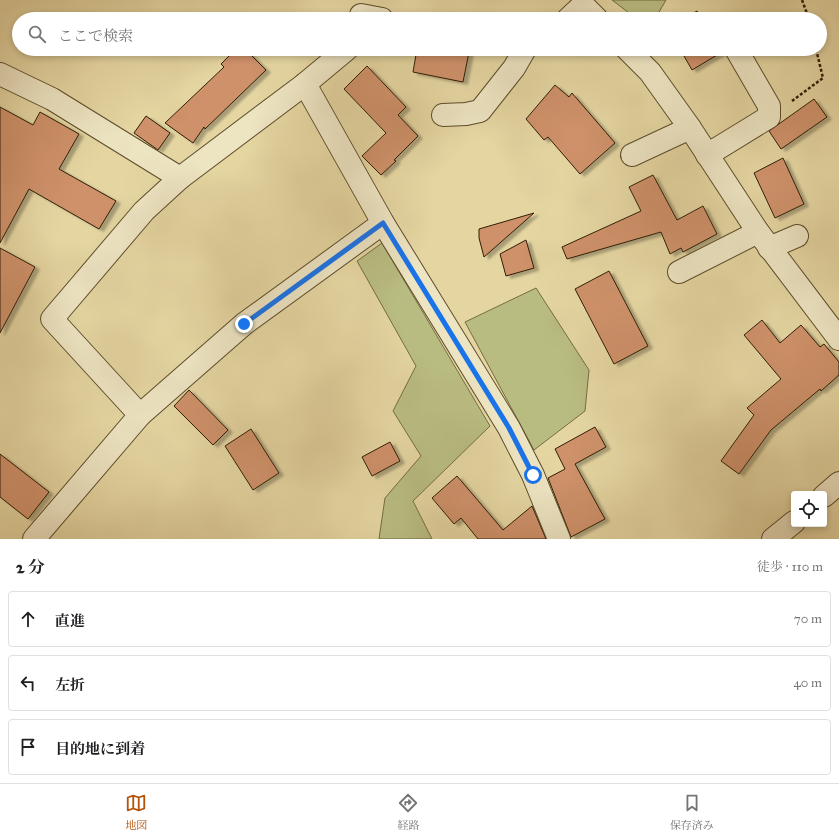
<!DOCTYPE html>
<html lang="ja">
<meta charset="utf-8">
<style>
body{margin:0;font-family:"IM FELL Great Primer","Noto Serif JP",serif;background:#f6f6f6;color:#202124}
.controls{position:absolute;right:12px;bottom:12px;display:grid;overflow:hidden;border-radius:4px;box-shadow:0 2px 6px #0003}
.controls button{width:36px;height:36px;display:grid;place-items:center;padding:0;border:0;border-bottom:1px solid #e0e0e0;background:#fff;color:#202124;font:20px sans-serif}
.stop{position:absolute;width:12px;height:12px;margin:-9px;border:3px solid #1a73e8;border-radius:50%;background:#fff}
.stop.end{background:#1a73e8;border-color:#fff;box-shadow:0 1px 4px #0008}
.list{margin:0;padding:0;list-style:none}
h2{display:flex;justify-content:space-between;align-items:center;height:52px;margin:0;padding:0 16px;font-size:17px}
h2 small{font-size:13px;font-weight:400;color:#757577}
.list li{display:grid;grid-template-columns:26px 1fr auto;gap:12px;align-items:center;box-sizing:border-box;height:56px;margin:0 8px 8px;padding:0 8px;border:1px solid #e0e0e0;border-radius:4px}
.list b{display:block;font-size:15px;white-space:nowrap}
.list em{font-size:13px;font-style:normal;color:#757577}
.icon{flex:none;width:22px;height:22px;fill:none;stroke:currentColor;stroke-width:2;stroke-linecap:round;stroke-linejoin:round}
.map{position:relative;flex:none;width:839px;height:539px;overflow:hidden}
.search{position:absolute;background:#fff;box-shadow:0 2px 6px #0003;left:12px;right:12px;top:12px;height:44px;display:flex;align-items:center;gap:10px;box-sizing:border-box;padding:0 14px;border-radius:22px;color:#757577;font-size:15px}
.sheet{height:244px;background:#fff}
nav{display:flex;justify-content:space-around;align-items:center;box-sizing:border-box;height:56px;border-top:1px solid #e0e0e0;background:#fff;font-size:11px;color:#757577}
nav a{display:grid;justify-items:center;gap:2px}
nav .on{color:#b45309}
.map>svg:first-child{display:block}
.green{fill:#b9bc81;stroke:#746d42}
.building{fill:#ce916b;stroke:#301e04;filter:url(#shadow)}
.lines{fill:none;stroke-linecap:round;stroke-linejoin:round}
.minor-casing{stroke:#5d4c2b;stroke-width:24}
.path{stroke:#301e04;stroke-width:2.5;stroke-dasharray:3 2;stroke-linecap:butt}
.minor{stroke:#ede4c2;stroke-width:22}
.route{stroke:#1a73e8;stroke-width:5}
</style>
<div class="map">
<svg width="839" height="539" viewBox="0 0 839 539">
<defs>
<filter id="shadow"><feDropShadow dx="4.5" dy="2.5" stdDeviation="1" flood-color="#0004"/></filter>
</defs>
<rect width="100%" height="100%" fill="#e4d5a1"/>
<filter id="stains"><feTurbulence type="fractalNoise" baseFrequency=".005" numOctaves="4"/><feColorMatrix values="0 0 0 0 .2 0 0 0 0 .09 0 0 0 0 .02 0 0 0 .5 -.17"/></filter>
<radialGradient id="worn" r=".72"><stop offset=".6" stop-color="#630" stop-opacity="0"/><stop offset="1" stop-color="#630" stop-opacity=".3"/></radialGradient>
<g class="green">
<path d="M612,0H666L655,19H637Z"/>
<path d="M382,243L490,426L413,501L432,539H379L385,498L421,456L393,411L416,366L357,261Z"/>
<path d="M536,288L589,370L585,411L534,450L465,322Z"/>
</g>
<g class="building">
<path d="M697,11L702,19H683Z"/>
<path d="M236,49H245L266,70L205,129L204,127L193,143L165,123L224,67L221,64Z"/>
<path d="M417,49H453L469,52L463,82L413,72Z"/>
<path d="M680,49H720L722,52L692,70Z"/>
<path d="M367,66L406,107L398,115L418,136L394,160L396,161L381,175L362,156L386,133L344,89Z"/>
<path d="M555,85L569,97L572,93L615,143L580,174L548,137L544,140L526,119Z"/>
<path d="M814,99L827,117L781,149L769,131Z"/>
<path d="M0,107L33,125L40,112L79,134L59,169L116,201L99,229L29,189L0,243Z"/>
<path d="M146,116L170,133L158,150L134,133Z"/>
<path d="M783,158L804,204L775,218L754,173Z"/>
<path d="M653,175L677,220L703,206L717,234L683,252L681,248L670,254L661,232L567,259L562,247L641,211L629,187Z"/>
<path d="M534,213L484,257L479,238V229Z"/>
<path d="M526,240L534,268L506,276L500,254Z"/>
<path d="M0,248L35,267L0,333Z"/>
<path d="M609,271L648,346L614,364L575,289Z"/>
<path d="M762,320L780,343L801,325L820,347L824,344L839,362V375L821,391L820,389L771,430L739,474L721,461L754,415L747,408L781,379L744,335Z"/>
<path d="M189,390L228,430L213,445L174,406Z"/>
<path d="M595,427L606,447L575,464L605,519L571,537L548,478L565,469L555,449Z"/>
<path d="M251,429L279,473L253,490L225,446Z"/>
<path d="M390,442L400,461L372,476L362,457Z"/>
<path d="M0,454L49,492L28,519L0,497Z"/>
<path d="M457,476L503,530L532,506L546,539H478L461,518L454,524L432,498Z"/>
</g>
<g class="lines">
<g class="minor-casing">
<g id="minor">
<path d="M361,15L382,19"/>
<path d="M568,19L583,5L597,19"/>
<path d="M627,49L650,72L690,128L758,232L839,339"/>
<path d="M0,74L52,99L180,178"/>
<path d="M305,84L383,223L509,428L533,475L559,539"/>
<path d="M443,115L466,114L480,111L514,68L525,49"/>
<path d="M632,155L690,128"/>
<path d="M707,155L769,117V106L736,49"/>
<path d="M769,248L797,236"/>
<path d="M679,272L758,232"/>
<path d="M140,415L244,324L383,223"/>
<path d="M824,496L839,483"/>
<path d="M34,539L140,415L52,319L144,211L180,178L305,84L347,49"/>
<path d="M773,539L794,522"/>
</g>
</g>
<g class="path">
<path d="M802,0L809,19"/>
<path d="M792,101L823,78L816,49"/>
</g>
<use href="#minor" class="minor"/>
</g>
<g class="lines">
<path class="route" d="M244,324L383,223L509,428L533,475"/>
</g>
<rect width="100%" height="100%" filter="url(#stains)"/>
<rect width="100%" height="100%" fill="url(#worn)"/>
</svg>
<div class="controls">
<button><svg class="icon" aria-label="locate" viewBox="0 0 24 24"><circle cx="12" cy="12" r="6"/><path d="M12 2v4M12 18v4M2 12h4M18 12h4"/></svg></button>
</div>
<div class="stop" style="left:533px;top:475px"></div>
<div class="stop end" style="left:244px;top:324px"></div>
<div class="search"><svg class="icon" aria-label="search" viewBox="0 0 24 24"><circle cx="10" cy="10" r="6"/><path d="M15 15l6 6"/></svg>ここで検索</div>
</div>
<section class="sheet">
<h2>2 分<small>徒歩 · 110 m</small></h2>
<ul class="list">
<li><svg class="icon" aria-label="ahead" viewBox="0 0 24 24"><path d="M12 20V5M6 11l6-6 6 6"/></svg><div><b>直進</b></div><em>70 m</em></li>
<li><svg class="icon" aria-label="left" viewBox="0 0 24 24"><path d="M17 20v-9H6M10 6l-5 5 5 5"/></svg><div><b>左折</b></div><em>40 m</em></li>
<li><svg class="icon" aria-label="arrive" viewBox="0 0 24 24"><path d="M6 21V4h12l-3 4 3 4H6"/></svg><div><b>目的地に到着</b></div></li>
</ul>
</section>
<nav>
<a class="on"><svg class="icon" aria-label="map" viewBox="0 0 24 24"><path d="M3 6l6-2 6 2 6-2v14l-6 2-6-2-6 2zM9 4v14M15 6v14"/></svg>地図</a>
<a><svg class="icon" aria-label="directions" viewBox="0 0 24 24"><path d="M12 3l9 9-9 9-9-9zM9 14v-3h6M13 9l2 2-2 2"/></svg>経路</a>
<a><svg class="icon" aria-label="saved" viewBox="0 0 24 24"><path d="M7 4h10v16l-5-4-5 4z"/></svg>保存済み</a>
</nav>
